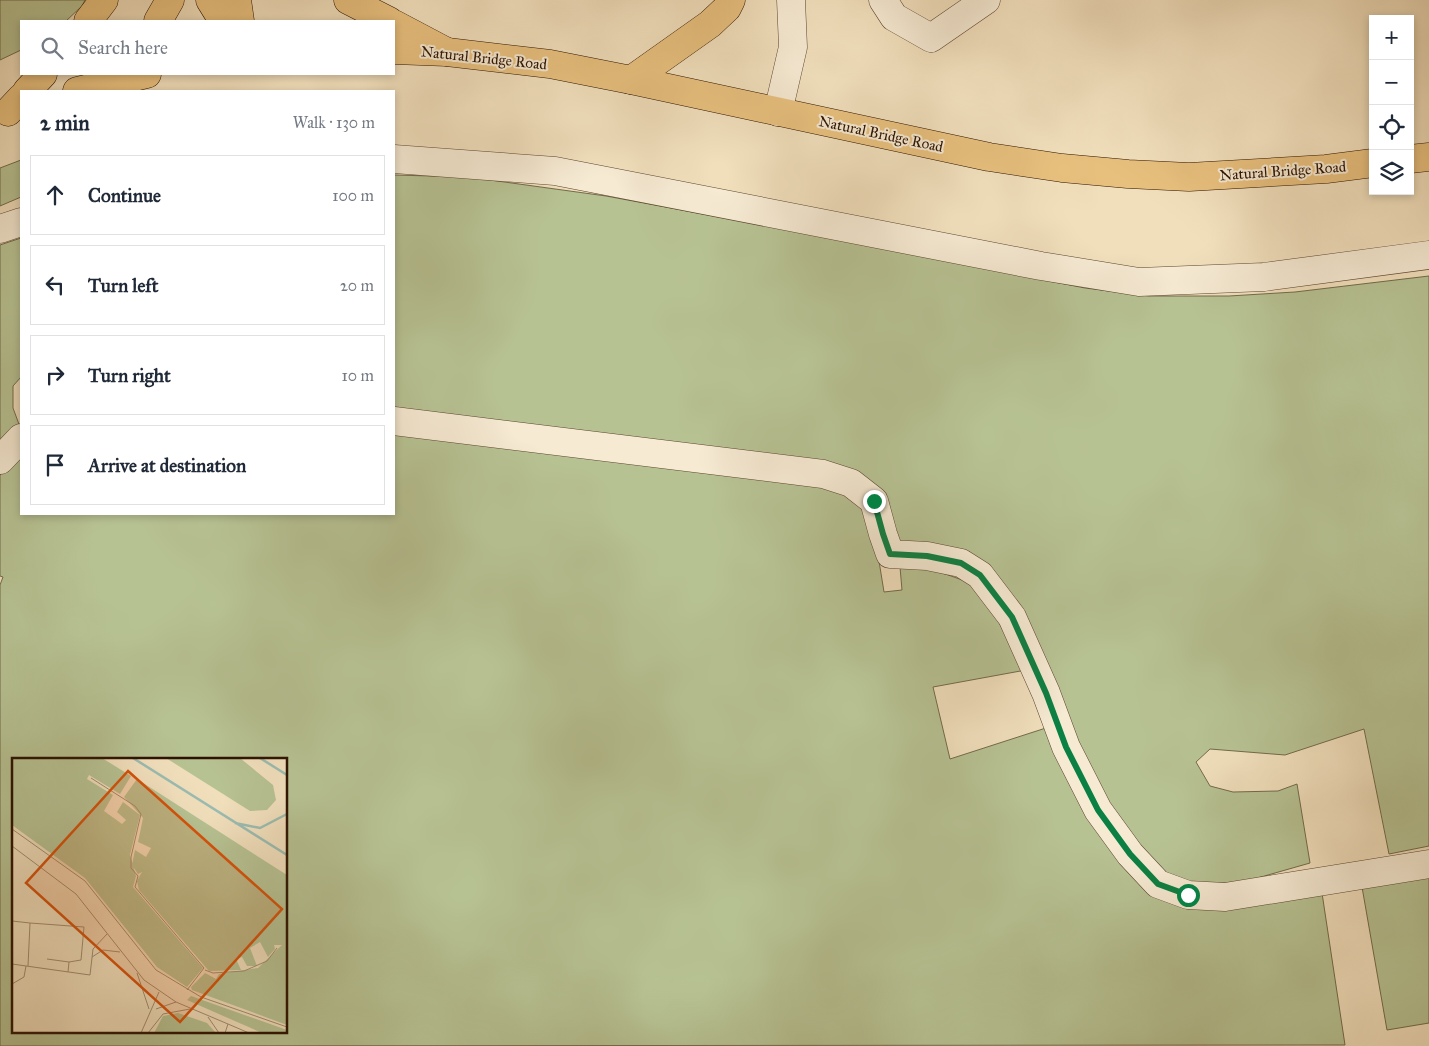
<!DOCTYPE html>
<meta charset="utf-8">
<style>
body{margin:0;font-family:"IM FELL Great Primer",serif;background:#f2f2f3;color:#1f2937}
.controls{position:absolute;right:15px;top:15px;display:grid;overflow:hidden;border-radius:0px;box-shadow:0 2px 8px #0003}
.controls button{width:45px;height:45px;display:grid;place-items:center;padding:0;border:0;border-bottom:1px solid #e0e1e3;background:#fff;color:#1f2937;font:25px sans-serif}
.stop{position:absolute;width:15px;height:15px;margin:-11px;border:4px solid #0b8043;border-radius:50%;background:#fff}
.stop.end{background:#0b8043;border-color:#fff;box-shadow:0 1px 5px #0008}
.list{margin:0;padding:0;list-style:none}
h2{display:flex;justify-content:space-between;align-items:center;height:65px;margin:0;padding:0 20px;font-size:21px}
h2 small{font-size:16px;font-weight:400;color:#747a83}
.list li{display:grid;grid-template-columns:32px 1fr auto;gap:15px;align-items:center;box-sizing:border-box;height:80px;margin:0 10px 10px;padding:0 10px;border:1px solid #e0e1e3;border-radius:0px}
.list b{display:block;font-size:19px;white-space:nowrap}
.list em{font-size:16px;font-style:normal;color:#747a83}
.icon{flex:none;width:28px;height:28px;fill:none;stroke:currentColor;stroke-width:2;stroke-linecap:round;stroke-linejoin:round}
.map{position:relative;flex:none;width:1429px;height:1046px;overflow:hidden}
.search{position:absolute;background:#fff;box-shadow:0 2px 8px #0003;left:20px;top:20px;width:375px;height:55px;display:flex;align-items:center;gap:12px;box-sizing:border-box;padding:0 18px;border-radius:0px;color:#747a83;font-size:19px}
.panel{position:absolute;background:#fff;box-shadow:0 2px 8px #0003;left:20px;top:90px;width:375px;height:425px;border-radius:0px}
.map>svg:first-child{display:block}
.green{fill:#b7c293;stroke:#726a4a;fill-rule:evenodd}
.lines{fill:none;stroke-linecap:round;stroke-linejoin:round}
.minor-casing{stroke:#5d452f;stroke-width:29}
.major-casing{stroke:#2c1200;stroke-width:29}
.highway-casing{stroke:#2c1200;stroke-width:29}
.minor{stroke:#f6ead3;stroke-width:28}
.major{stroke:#e8c07e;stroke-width:28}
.highway{stroke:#e8c07e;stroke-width:28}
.route{stroke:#0b8043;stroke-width:6}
.labels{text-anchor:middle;stroke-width:4;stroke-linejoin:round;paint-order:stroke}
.street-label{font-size:15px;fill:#2c1200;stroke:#f6ead3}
.inset-river{fill:none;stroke:#9bbcb2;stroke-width:2.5}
.inset-road{fill:none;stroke:#a28d71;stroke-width:1}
.view{fill:#d5520b;fill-opacity:0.15;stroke:#d5520b;stroke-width:2.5}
.inset-edge{fill:none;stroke:#2c1200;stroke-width:2.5}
</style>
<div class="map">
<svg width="1429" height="1046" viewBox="0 0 1429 1046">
<rect width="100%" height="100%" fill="#f1dfbc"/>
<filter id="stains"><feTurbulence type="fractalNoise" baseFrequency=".004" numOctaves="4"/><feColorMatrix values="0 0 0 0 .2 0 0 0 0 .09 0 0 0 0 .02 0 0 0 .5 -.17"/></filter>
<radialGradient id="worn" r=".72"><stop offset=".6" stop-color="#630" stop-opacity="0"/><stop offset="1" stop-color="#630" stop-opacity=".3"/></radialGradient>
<g class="green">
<path d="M0,0H85L82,6L66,21H21V50L0,60Z"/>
<path d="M21,160V197L0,206V168Z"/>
<path d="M394,175L468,177L606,196L795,231L1085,288L1149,296H1229L1295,292L1429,276V846L1389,854L1364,729L1285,755L1210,749L1196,762L1210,786L1233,792L1278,791L1297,784L1310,863L1240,883H1189L1162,871L1119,824L994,576L970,552L899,543L889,513L862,474L834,466L394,412Z"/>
<path d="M21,238V377L13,386V408L20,427L0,447V245Z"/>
<path d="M394,430L823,484L856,496L873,524L884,592L902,590L900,567L931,569L968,582L989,605L1026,670L933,687L950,759L1049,727L1156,895L1322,893L1345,1045L0,1046V585L3,577L0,576V475L21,454V514H394ZM14,760H286V1032H14Z"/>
<path d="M1429,875V1023L1387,1030L1362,887Z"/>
</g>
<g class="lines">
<g class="minor-casing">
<g id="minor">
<path d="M883,0L894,17L931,38L986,0"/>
<path d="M778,112L793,47L791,0"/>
<path d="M394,159L555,171L1041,266L1139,282L1264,277L1429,255"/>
<path d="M0,229L21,222"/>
<path d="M394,421L823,474L851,483L874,501L883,534L890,554L927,556L961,563L980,575L1012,617L1046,693L1066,747L1098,810L1130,854L1158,884L1188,895L1225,897L1429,864"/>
<path d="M0,460L21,438"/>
</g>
</g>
<g class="major-casing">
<g id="major">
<path d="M394,50L447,52L550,64L631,80L989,157L1062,168L1128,174L1189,177L1326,169L1373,163"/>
<path d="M631,80L710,24L727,8L731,0"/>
<path d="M77,91L147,74"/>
<path d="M1410,159L1429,157"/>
</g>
</g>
<g class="highway-casing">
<g id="highway">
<path d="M210,0L223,21"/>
<path d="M237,0L240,21"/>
<path d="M348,0L389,21"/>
<path d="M88,21L104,0"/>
<path d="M158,21L170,0"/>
<path d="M394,24L447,52"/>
<path d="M113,81L119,74"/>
<path d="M27,91L43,74"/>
<path d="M8,112L21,98"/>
</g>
</g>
<use href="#minor" class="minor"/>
<use href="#major" class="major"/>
<use href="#highway" class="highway"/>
</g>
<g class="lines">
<path class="route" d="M874,501L883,534L890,554L927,556L961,563L980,575L1012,617L1046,693L1066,747L1098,810L1130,854L1158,884L1188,895"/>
</g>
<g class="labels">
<g class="street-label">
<text transform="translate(484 58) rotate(6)" y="5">Natural Bridge Road</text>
<text transform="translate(881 134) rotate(12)" y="5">Natural Bridge Road</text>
<text transform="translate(1283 171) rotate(-4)" y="5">Natural Bridge Road</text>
</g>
</g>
<g transform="translate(12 758)">
<rect width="275" height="275" fill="#f1dfbc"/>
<path d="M0,0H90L119,18L108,36L77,17L75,21L101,37L92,53L110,66L114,62L105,54L111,44L128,57L118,97L124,118L121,129L191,210L175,229L145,209L73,120L0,67ZM154,0H228L261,27L264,42L255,52L238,53ZM125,21L275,117V267L180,232L179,229L193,215L204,221L207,216L246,210L270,187H262L263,191L256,199L248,184L238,190L245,208H235L230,199L224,201L229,212L197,213L127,132L125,123L130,114L126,116L120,107L123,92L134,99L139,90L126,84L131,60L112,39ZM179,238L275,272V275H250L175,242ZM166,255L195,265L204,275H142L151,258Z" fill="#b7c293"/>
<path class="inset-river" d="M121,0L275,97M248,0L275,17M223,65L248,70L275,56"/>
<path class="inset-road" d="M79,20L123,48L129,56L119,99V110L126,118L123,129L192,210L175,232M0,71L73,123L144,212L189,239L275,269M0,88L64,136L132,222L164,244L216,266L213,275M0,163L18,165L16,208M18,165L72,169L69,202L57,204L56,214M80,199L91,192L108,194M35,201L57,204M0,206L78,217L81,191L95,176M193,212L201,215L232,213L255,203L265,190M125,215L137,251M0,226L12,219L14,208M144,251L164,244M196,259L207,275M216,266L237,275M129,275L147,234M136,275L151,256L178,251"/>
<path class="view" d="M116,13L270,151L168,264L14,125Z"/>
<rect width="275" height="275" class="inset-edge"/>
</g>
<rect width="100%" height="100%" filter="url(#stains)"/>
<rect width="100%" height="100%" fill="url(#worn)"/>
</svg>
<div class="controls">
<button>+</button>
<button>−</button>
<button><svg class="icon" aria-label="locate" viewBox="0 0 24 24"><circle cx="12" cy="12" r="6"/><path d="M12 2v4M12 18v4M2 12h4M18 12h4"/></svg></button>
<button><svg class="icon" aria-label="layers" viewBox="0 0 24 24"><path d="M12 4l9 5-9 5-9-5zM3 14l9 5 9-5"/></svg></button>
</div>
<div class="stop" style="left:1188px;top:895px"></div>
<div class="stop end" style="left:874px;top:501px"></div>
<div class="search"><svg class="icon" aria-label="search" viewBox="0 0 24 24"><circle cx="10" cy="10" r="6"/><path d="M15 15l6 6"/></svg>Search here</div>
<section class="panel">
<h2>2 min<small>Walk · 130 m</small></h2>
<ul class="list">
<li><svg class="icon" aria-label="ahead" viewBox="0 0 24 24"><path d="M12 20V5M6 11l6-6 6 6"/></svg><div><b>Continue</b></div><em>100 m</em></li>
<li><svg class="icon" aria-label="left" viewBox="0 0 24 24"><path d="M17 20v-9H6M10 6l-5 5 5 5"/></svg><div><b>Turn left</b></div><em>20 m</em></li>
<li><svg class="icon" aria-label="right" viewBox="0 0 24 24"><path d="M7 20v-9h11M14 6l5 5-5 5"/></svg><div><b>Turn right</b></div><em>10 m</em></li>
<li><svg class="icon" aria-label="arrive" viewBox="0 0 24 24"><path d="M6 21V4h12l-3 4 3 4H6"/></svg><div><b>Arrive at destination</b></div></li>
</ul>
</section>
</div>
